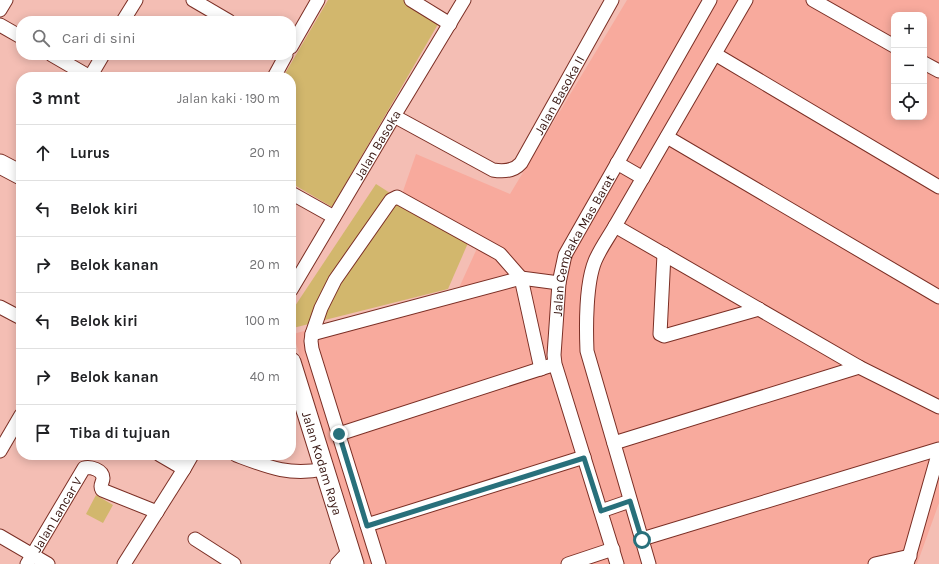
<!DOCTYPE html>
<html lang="id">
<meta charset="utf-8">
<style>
body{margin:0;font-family:Karla,sans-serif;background:#f6f6f6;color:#202124}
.controls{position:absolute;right:12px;top:12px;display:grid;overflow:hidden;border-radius:8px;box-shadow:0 2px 10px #0003}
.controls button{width:36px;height:36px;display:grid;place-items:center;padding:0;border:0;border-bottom:1px solid #e0e0e0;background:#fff;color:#202124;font:20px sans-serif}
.stop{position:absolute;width:12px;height:12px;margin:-9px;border:3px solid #28707b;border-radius:50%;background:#fff}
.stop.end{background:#28707b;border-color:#fff;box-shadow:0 1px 4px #0008}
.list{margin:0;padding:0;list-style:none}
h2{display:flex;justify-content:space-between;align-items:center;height:52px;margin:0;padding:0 16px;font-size:17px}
h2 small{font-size:13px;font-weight:400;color:#757577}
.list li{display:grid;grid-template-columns:26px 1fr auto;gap:12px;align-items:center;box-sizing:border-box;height:56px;padding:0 16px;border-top:1px solid #e0e0e0}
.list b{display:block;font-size:15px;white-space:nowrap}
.list em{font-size:13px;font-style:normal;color:#757577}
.icon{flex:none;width:22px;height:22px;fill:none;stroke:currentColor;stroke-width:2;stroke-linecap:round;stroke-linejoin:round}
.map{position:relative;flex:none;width:939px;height:564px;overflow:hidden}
.search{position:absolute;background:#fff;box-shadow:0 2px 10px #0003;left:16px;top:16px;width:280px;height:44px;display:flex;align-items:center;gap:10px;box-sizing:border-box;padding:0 14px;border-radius:16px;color:#757577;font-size:15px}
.panel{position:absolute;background:#fff;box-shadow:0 2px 10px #0003;left:16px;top:72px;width:280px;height:388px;border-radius:16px}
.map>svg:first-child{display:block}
.built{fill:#f8aa9d;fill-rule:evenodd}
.green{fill:#d2b76d}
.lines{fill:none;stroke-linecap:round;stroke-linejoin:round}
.street-casing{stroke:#7b2f25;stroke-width:15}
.secondary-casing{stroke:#7b2f25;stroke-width:21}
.street{stroke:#fff;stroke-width:13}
.secondary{stroke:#fff;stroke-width:19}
.route{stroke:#28707b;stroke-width:5}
.labels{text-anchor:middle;stroke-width:4;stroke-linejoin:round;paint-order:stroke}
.street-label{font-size:13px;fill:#371611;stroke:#f4beb4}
</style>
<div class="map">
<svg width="939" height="564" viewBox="0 0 939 564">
<rect width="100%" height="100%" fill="#f4beb4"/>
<path class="built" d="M627,0H939V503L917,564H365L293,334L458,290L479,244L401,197L416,154L510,194ZM894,15H924V117H894Z"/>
<g class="green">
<path d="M328,0H409L441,19L332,207L291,183V77H283Z"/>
<path d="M376,184L468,243L448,289L293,328V309Z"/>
<path d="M96,495L113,505L103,523L86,514Z"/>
</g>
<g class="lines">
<g class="street-casing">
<g id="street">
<path d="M193,0L229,21"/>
<path d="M411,0L450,24"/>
<path d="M813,0L894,46"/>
<path d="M0,10L6,0"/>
<path d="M123,21L136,0"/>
<path d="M0,25L21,37"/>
<path d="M291,47L318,0"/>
<path d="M715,54L939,187"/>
<path d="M52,55L90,77"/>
<path d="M924,63L939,71"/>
<path d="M90,77L103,55"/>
<path d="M274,77L286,55"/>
<path id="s1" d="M394,116L493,170C504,172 514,171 521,163L612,0"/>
<path d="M667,137L939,297"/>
<path d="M617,163L643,178"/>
<path d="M291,193L334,217"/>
<path d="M615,226L859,367L939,407"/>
<path d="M664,254L660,334L664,336L759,309"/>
<path id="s2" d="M291,290L394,116L464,0"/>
<path d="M0,307L21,318"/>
<path d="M312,334L321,308L335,280L391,200L397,197L500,254L521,278L541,369"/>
<path d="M339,434L549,366"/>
<path d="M614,443L859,367"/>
<path d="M0,451L21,415"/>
<path d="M160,455L184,469L192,455"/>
<path d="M236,455C268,467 289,476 324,469"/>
<path d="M601,511L630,501"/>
<path d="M367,525L584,457"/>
<path d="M0,536L48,564"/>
<path d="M195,539L234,564"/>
<path d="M642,539L939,449"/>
<path id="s3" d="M27,564L84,468C90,466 103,470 103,478C103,483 99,485 102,490L157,512"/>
<path d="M124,564L184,469"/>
<path d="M337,564L350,550"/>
<path d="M379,564L312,349L311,341L312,334L521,278L559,283"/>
<path d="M568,564L613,549"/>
<path id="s4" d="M617,564L555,364L554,355L559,283L565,255L710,0"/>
<path d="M649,564L587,351C586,327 586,283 595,261C600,249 608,238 615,226L746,0"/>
<path d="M875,564L910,556"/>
<path d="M907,564L939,451"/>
</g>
</g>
<g class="secondary-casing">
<g id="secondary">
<path d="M0,164L21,175"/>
<path id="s5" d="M291,362L354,564"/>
</g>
</g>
<use href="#street" class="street"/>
<use href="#secondary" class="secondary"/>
</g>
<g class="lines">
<path class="route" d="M339,434L367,526L584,458L601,511L630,501L642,540"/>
</g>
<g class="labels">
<g class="street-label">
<text dy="5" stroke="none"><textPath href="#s1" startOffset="221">Jalan Basoka II</textPath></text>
<text dy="5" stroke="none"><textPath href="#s2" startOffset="169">Jalan Basoka</textPath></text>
<text dy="5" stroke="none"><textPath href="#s4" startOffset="334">Jalan Cempaka Mas Barat</textPath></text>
<text dy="5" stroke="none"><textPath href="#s5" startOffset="106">Jalan Kodam Raya</textPath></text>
<text dy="5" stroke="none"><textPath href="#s3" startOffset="58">Jalan Lancar V</textPath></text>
</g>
</g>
</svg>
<div class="controls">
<button>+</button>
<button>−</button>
<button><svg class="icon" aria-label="locate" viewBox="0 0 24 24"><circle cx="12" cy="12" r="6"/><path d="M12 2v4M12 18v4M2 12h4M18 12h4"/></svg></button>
</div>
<div class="stop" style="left:642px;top:540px"></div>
<div class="stop end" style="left:339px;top:434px"></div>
<div class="search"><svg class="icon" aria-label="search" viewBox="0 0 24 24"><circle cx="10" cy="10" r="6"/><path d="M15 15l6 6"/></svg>Cari di sini</div>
<section class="panel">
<h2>3 mnt<small>Jalan kaki · 190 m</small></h2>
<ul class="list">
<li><svg class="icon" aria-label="ahead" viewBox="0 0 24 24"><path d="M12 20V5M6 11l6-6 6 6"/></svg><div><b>Lurus</b></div><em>20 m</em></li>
<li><svg class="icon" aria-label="left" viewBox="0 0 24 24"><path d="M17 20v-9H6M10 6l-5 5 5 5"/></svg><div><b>Belok kiri</b></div><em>10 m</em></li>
<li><svg class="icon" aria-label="right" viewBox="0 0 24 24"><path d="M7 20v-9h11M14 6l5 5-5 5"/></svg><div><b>Belok kanan</b></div><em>20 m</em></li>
<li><svg class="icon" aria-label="left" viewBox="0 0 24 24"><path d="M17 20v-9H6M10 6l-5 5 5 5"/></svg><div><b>Belok kiri</b></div><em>100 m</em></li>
<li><svg class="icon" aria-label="right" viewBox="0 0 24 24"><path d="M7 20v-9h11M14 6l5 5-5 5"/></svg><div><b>Belok kanan</b></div><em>40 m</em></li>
<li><svg class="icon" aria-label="arrive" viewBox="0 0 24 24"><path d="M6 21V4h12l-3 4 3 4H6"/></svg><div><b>Tiba di tujuan</b></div></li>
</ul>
</section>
</div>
